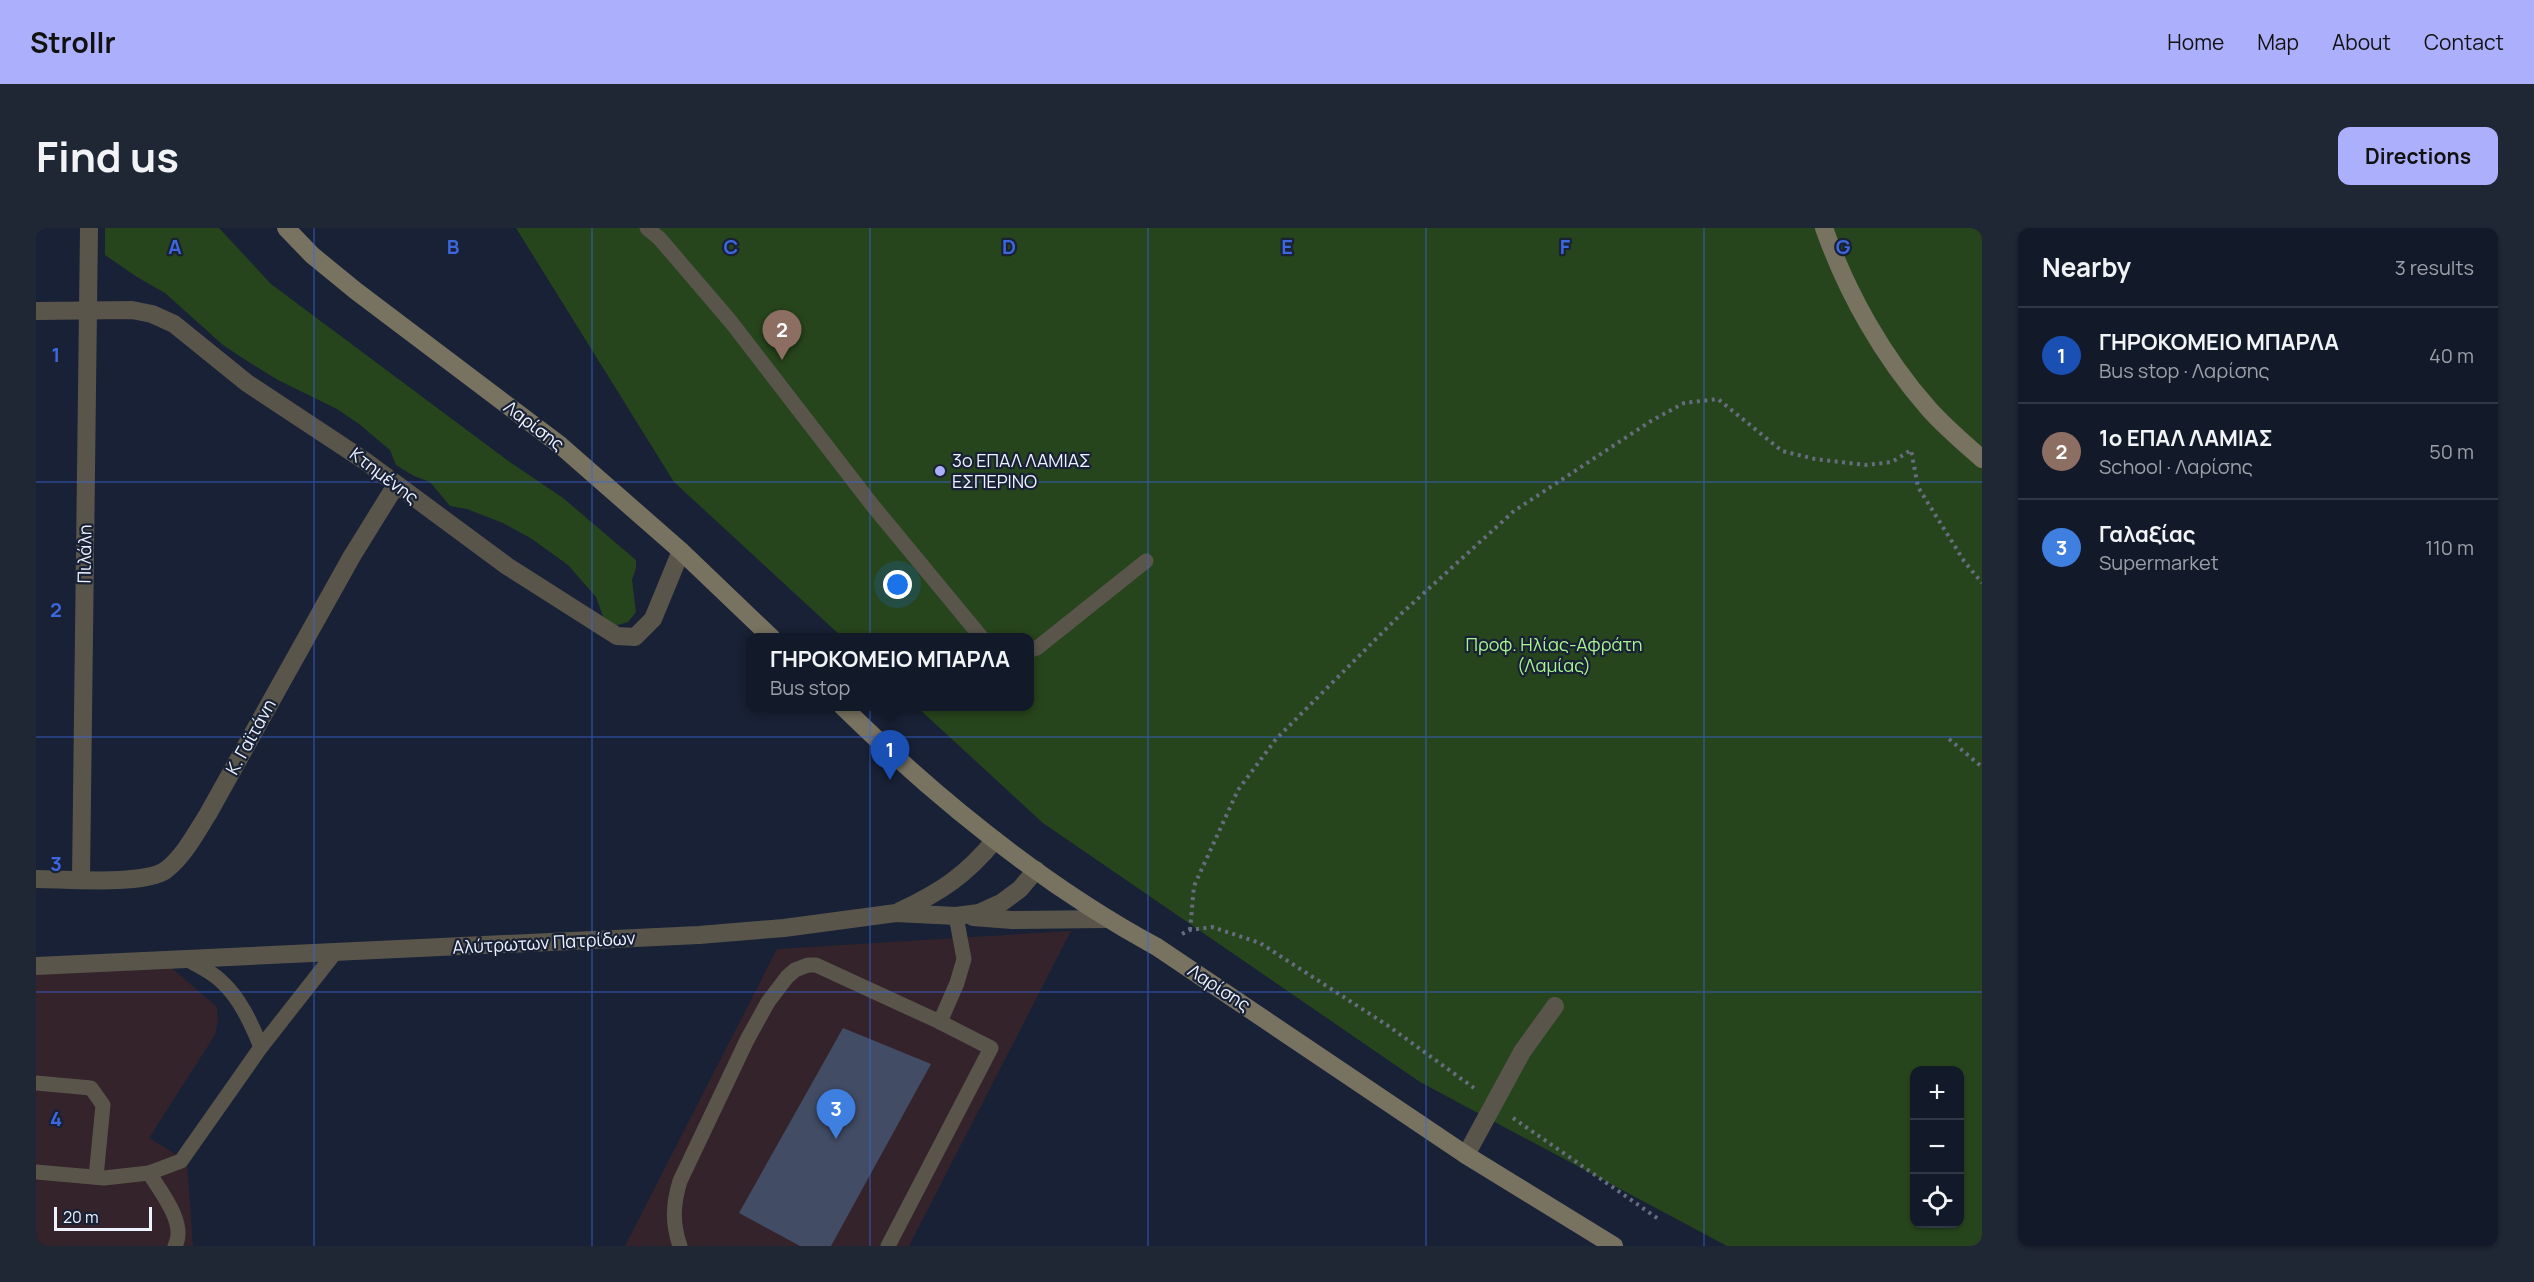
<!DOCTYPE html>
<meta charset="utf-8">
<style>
body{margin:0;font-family:Manrope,sans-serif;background:#1f2634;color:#f1f3f6}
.controls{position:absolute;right:18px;bottom:18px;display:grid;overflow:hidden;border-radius:12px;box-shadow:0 2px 4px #0004}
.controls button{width:54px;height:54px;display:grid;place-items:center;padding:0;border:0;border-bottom:2px solid #313845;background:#121928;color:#f1f3f6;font:30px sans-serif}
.scale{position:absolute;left:18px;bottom:15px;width:98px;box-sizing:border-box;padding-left:6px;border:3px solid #eef3ff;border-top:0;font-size:16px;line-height:21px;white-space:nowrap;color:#eef3ff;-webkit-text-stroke:4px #182135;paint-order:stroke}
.you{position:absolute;left:862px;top:357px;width:21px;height:21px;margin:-15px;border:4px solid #fff;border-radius:50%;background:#1a73e8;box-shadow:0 0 0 9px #1a73e833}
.badge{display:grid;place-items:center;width:39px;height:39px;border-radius:50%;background:#acaffb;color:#fff;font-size:20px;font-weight:700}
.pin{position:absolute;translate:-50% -50px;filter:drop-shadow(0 2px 3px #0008)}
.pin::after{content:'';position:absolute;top:32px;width:21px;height:18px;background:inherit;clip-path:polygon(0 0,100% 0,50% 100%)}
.popup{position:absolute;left:710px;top:405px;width:288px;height:78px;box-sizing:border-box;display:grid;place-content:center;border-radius:12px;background:#121928;filter:drop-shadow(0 2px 4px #0005);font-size:20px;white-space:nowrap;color:#9ca0a8}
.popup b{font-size:22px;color:#f1f3f6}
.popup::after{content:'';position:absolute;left:50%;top:100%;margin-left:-12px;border:12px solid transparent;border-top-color:#121928}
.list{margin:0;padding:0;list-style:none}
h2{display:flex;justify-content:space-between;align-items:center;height:78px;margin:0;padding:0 24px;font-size:26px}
h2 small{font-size:20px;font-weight:400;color:#9ca0a8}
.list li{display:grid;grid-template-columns:39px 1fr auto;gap:18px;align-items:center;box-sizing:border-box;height:96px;padding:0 24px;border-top:2px solid #313845}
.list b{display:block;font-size:22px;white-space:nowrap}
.list p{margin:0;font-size:20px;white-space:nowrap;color:#9ca0a8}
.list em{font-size:20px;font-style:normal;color:#9ca0a8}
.icon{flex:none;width:33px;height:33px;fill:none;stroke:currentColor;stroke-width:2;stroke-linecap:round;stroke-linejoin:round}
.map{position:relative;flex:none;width:1946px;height:1018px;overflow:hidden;border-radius:12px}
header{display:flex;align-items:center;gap:36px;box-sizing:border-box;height:84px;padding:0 30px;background:#acaffb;color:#111}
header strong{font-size:28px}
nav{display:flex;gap:33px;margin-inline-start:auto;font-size:21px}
.intro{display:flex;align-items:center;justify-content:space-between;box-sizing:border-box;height:144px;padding:0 36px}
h1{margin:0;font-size:42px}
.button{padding:15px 27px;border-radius:12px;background:#acaffb;color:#111;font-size:21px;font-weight:700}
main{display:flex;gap:36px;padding:0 36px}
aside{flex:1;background:#121928;border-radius:12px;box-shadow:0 2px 4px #0004}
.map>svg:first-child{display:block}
.commercial{fill:#34232b}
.green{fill:#27451c;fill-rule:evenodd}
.building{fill:#424c64}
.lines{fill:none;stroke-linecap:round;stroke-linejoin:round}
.path{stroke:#656d7e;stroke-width:4;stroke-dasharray:3 4.5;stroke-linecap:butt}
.service{stroke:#59554a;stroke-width:15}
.minor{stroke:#59554a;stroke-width:18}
.secondary{stroke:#787260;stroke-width:18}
.grid{fill:none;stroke:#3c67de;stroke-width:1.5;stroke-opacity:0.55}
.poi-dot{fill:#acaffb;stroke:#182135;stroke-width:2}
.labels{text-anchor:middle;stroke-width:4.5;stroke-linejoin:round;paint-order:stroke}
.street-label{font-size:18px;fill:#eef3ff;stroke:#182135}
.poi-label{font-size:18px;fill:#eef3ff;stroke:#182135;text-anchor:start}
.park-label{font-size:18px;fill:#a9f48e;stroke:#182135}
.grid-label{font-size:20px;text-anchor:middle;font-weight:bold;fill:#3c67de;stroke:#182135;stroke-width:4.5;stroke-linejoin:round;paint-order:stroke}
</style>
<header>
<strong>Strollr</strong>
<nav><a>Home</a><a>Map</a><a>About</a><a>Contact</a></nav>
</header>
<div class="intro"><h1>Find us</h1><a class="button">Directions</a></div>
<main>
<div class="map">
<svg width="1946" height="1018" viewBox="0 0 1946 1018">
<rect width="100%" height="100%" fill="#182135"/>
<g class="commercial">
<path d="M1035,703L873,1018H589L741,721Z"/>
<path d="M131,736L181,779L182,793L179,807L113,910L151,933L157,1018H0V742Z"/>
</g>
<g class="green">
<path d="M69,0H183L235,56L471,232L527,270L600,332V340L596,352L600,384L592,394L579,398L568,391L560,369L532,337L496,311L467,295L431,281L414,278L394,254L378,248L360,237L354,222L323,196L301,181L242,152L208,131L187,117L129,65L101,49L69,27Z"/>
<path d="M480,0H1946V1018H1691L1384,854L1007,595L881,479L994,478V410L806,409L638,254ZM1878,842H1924V996H1878Z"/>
</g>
<path class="building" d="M807,800L895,836L795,1018H764L703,985Z"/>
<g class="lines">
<g class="path">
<path d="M1913,511L1946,539"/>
<path d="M1154,702L1158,658L1202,562L1240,511L1366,385L1478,283L1615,193L1648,175L1682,171L1746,223L1779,231L1830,237L1856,234L1875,222L1882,259L1928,333L1946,355"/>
<path d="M1146,706L1154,702L1176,699L1224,715L1351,797L1438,860"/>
<path d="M1477,890L1624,992"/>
</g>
<g class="service">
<path d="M611,0L624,11L695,94L837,278L946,410"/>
<path d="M994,422L1001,420L1110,333"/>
<path d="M152,732C163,738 176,744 185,753C204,770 215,795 225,819"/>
<path d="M904,794L921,755L928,731L920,688"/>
<path d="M0,855L55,860L67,877L60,949"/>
<path d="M0,944L68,950L113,945L145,933L225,819L298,726"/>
<path d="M113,945C125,964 151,996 139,1018"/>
<path d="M644,1018C636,995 637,976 644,953L711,812L732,774L751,749L759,742L772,737H780L904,794L955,820L852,1018"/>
</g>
<g class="minor">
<path d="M0,83L96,82L116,86L138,96L211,155L329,233L471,338L581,408L599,409L617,391L645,323"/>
<path d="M0,651C29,651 107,658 130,642C148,628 160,605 172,586L316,328L360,257"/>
<path d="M45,651L53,0"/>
<path d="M864,683C905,664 930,647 959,612"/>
<path d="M937,689L976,692L1070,691"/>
<path d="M0,738L663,707L748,700L860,685L920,688L943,685L965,675L984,661L1000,642"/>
<path d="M1430,927L1486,824L1519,778"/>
</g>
<g class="secondary">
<path d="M250,0L276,27L320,63L524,217L645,323L736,410"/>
<path d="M1788,0C1811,65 1847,129 1893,181C1909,199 1928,215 1946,231"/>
<path d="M806,478C901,571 1005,656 1121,719L1430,927L1578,1018"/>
</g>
</g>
<path class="grid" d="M278,0V1018M556,0V1018M834,0V1018M1112,0V1018M1390,0V1018M1668,0V1018M0,254H1946M0,509H1946M0,764H1946"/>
<circle class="poi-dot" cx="904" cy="243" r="6"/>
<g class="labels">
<g class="street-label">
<text transform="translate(498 198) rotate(37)" y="6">Λαρίσης</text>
<text transform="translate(348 248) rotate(37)" y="6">Κτημένης</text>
<text transform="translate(49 326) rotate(-89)" y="6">Πιλάλη</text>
<text transform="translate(215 509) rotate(-61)" y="6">Κ. Γαϊτάνη</text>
<text transform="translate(508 715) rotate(-3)" y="6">Αλύτρωτων Πατρίδων</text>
<text transform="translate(1183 760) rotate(33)" y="6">Λαρίσης</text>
</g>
<g class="poi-label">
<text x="916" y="239">3ο ΕΠΑΛ ΛΑΜΙΑΣ<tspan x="916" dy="21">ΕΣΠΕΡΙΝΟ</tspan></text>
</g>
<g class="park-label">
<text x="1518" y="423">Προφ. Ηλίας-Αφράτη<tspan x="1518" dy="21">(Λαμίας)</tspan></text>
</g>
</g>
<g class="grid-label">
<text x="139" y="26">A</text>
<text x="417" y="26">B</text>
<text x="695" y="26">C</text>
<text x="973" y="26">D</text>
<text x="1251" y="26">E</text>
<text x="1529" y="26">F</text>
<text x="1807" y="26">G</text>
<text x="20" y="134">1</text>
<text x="20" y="389">2</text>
<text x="20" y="643">3</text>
<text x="20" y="898">4</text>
</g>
</svg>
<div class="controls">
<button>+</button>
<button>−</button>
<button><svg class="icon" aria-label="locate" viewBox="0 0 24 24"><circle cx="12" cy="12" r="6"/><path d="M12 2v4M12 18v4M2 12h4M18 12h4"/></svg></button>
</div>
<div class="scale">20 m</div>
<div class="you"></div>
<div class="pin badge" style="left:854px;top:552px;background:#1a4fb4">1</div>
<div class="popup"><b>ΓΗΡΟΚΟΜΕΙΟ ΜΠΑΡΛΑ</b>Bus stop</div>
<div class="pin badge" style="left:746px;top:132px;background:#8d6e63">2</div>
<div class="pin badge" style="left:800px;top:911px;background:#3f7fe0">3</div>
</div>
<aside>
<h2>Nearby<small>3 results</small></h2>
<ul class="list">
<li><span class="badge" style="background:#1a4fb4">1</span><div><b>ΓΗΡΟΚΟΜΕΙΟ ΜΠΑΡΛΑ</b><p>Bus stop · Λαρίσης</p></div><em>40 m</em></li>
<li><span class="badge" style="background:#8d6e63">2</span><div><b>1ο ΕΠΑΛ ΛΑΜΙΑΣ</b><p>School · Λαρίσης</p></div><em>50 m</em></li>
<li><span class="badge" style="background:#3f7fe0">3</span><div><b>Γαλαξίας</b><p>Supermarket</p></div><em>110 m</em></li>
</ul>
</aside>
</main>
